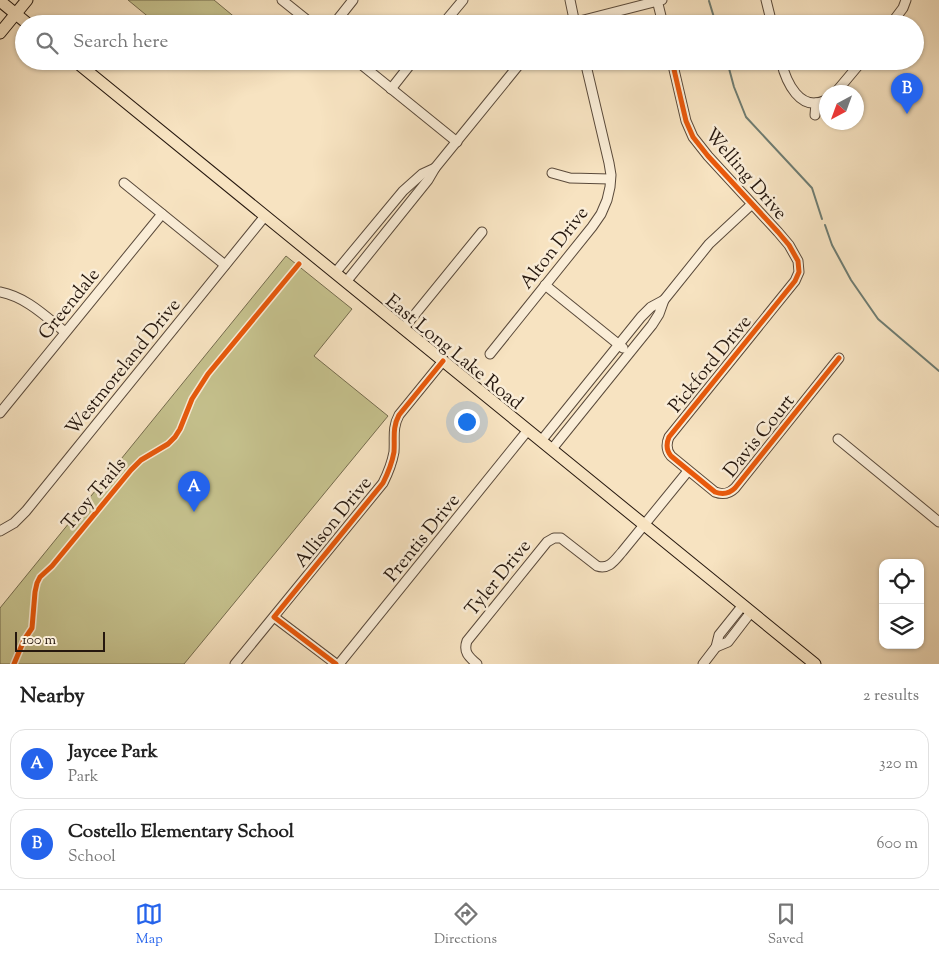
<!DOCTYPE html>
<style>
body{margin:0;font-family:"Sorts Mill Goudy",serif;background:#f2f2f2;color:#222}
.controls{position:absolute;right:15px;bottom:15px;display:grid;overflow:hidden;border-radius:10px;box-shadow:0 1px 4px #0004}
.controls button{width:45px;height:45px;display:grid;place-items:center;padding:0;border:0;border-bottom:1px solid #e0e0e0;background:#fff;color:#222;font:25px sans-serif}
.compass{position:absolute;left:819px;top:85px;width:45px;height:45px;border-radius:50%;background:#fff;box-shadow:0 1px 4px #0004;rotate:221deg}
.scale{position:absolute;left:15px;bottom:12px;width:90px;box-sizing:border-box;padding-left:5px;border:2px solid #25170e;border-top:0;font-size:14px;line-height:18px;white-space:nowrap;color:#25170e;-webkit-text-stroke:4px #faedd7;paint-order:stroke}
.you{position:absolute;left:466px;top:421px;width:18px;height:18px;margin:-12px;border:4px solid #fff;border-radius:50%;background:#1a73e8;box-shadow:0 0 0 8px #1a73e833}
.badge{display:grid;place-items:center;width:32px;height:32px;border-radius:50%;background:#2563eb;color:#fff;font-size:16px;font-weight:700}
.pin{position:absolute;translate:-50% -41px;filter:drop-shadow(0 1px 2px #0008)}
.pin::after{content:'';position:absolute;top:26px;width:18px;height:15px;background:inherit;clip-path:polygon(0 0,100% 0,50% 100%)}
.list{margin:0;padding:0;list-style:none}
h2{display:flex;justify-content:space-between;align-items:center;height:65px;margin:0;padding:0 20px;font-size:21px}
h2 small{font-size:16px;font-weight:400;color:#767676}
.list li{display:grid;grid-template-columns:32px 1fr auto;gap:15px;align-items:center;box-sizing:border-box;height:70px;margin:0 10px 10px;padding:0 10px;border:1px solid #e0e0e0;border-radius:15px}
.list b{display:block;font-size:19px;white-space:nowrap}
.list p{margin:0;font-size:16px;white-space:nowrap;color:#767676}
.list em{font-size:16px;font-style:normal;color:#767676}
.icon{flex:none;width:28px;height:28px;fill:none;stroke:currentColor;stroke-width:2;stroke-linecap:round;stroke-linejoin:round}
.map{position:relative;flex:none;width:939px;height:664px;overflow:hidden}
.search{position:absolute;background:#fff;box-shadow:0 1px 4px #0004;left:15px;right:15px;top:15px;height:55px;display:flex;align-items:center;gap:12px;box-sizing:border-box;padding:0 18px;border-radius:28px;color:#767676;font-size:19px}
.sheet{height:225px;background:#fff}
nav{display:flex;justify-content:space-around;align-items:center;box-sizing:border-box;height:70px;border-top:1px solid #e0e0e0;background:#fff;font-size:14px;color:#767676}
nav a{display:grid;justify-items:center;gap:2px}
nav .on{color:#2563eb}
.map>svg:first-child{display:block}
.green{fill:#c5c18d;stroke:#756c4e}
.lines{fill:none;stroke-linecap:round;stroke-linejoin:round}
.stream{stroke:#6d7b71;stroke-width:2}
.minor-casing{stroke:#5a4a3b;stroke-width:11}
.major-casing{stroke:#25170e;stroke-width:13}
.minor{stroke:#faedd7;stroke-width:9}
.major{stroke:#f7e3c1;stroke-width:11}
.cycleway-casing{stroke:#faedd7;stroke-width:8}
.cycleway{stroke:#e8590c;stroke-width:5}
.labels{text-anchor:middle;stroke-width:5;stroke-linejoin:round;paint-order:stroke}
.street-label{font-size:19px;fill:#25170e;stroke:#faedd7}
</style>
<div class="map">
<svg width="939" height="664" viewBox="0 0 939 664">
<rect width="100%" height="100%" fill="#f7e3c1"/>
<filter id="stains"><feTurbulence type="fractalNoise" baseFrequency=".004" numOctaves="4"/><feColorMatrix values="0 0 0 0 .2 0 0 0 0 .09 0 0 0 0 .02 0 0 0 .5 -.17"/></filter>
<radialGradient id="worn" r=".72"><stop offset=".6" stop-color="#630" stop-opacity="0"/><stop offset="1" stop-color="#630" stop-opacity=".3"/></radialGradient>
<g class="green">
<path d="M128,0H214L243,24H157Z"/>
<path d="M286,256L352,309L314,356L388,416L184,664H0V608Z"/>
</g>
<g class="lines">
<g class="stream">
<path d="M709,1L716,24"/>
<path d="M727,61L734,87L746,117L812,188L822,219"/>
<path d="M825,225L832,245L851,280L878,319L939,371"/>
</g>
<g class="minor-casing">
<g id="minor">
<path d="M282,0L312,24"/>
<path d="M570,0L575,24"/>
<path d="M657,0L663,24"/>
<path d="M766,0L772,24"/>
<path d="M334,24L353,0"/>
<path d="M443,24L463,0"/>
<path d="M568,24L662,0"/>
<path d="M891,24L903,8L906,0"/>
<path d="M357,61L457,142"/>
<path d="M672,61L686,121L693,137L708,156L778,232L789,245L798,261L799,272L795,281L669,437C666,444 666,450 671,456L715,492C723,495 729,494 735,488L839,358"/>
<path d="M781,61C786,82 800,113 826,100"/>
<path d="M391,89L413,61"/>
<path d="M836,92L862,61"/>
<path d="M815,115L816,103"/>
<path d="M552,173L570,178L610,179"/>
<path d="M124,183L225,265"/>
<path d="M335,273L403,191L422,174L435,168"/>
<path d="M346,282L428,180L435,168L522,61"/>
<path d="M545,285L623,348"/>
<path d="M0,292C26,297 45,316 65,332"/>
<path d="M403,329L482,232"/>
<path d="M490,354L592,227L601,214L607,200L610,187L611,175L609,163L585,61"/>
<path d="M0,413L162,214"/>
<path d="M838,439L939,522"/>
<path d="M541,441L641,317L651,307L664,300"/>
<path d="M552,449L652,325L659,314L664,300L709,244L752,204"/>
<path d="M0,531L14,523L26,511L265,216"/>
<path d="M274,617L336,664"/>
<path d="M716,647L728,642L751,612"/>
<path d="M235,664L383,483C388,473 392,463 394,452C395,438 392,428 399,415L443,361"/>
<path d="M339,664L528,430"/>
<path d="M477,664C469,657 463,652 467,641L547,542L554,538H561L597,566C609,570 615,560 622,552L688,471"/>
<path d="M703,664L716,647L719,635L743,605"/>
</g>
</g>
<g class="major-casing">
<g id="major">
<path d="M0,1L28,24"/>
<path d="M0,33L27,0"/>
<path d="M75,61L815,664"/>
</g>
</g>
<use href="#minor" class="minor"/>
<use href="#major" class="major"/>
<g class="cycleway-casing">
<g id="cycleway">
<path d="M672,61L686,121L693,137L708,156L778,232L789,245L798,261L799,272L795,281L669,437C666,444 666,450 671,456L715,492C723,495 729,494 735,488L839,358"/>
<path d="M14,664L24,640L32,628L35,592L37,583L40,577L52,566L131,470L141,460L168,444L175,437L180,429L192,399L208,374L299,264"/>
<path d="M336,664L274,617L383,483C388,473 392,463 394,452C395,438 392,428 399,415L443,361"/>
</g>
</g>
<use href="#cycleway" class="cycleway"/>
</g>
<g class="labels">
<g class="street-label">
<text transform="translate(747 173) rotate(49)" y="7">Welling Drive</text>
<text transform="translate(553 247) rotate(-52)" y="7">Alton Drive</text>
<text transform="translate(68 303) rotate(-51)" y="7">Greendale</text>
<text transform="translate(455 351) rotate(39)" y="7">East Long Lake Road</text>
<text transform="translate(709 363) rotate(-51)" y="7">Pickford Drive</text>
<text transform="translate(122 366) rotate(-51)" y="7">Westmoreland Drive</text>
<text transform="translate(758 435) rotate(-51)" y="7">Davis Court</text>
<text transform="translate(93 493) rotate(-50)" y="7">Troy Trails</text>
<text transform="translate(332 521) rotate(-51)" y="7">Allison Drive</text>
<text transform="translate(421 537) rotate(-51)" y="7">Prentis Drive</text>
<text transform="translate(497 577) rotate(-51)" y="7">Tyler Drive</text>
</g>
</g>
<rect width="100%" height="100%" filter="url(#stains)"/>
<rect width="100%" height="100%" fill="url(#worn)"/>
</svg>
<div class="controls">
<button><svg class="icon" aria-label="locate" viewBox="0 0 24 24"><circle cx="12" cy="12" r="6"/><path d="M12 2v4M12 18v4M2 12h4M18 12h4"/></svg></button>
<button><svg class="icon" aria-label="layers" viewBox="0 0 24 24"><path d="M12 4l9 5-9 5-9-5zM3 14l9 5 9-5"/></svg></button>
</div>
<svg class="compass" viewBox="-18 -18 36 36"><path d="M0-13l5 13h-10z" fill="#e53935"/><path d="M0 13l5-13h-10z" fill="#767676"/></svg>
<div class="scale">100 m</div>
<div class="you"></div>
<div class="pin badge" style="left:194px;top:512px">A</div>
<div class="pin badge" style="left:907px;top:114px">B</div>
<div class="search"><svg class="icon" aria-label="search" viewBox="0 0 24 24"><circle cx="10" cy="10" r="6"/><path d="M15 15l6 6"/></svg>Search here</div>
</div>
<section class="sheet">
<h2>Nearby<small>2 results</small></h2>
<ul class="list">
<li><span class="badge">A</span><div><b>Jaycee Park</b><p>Park</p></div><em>320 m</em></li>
<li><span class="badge">B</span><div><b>Costello Elementary School</b><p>School</p></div><em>600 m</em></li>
</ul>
</section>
<nav>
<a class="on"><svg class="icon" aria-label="map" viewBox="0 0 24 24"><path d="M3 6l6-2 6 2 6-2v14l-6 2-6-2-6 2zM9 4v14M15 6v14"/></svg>Map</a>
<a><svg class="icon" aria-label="directions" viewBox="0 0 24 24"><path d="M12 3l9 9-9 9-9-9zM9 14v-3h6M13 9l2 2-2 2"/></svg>Directions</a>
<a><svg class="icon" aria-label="saved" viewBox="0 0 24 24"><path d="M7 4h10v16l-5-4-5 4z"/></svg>Saved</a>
</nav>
